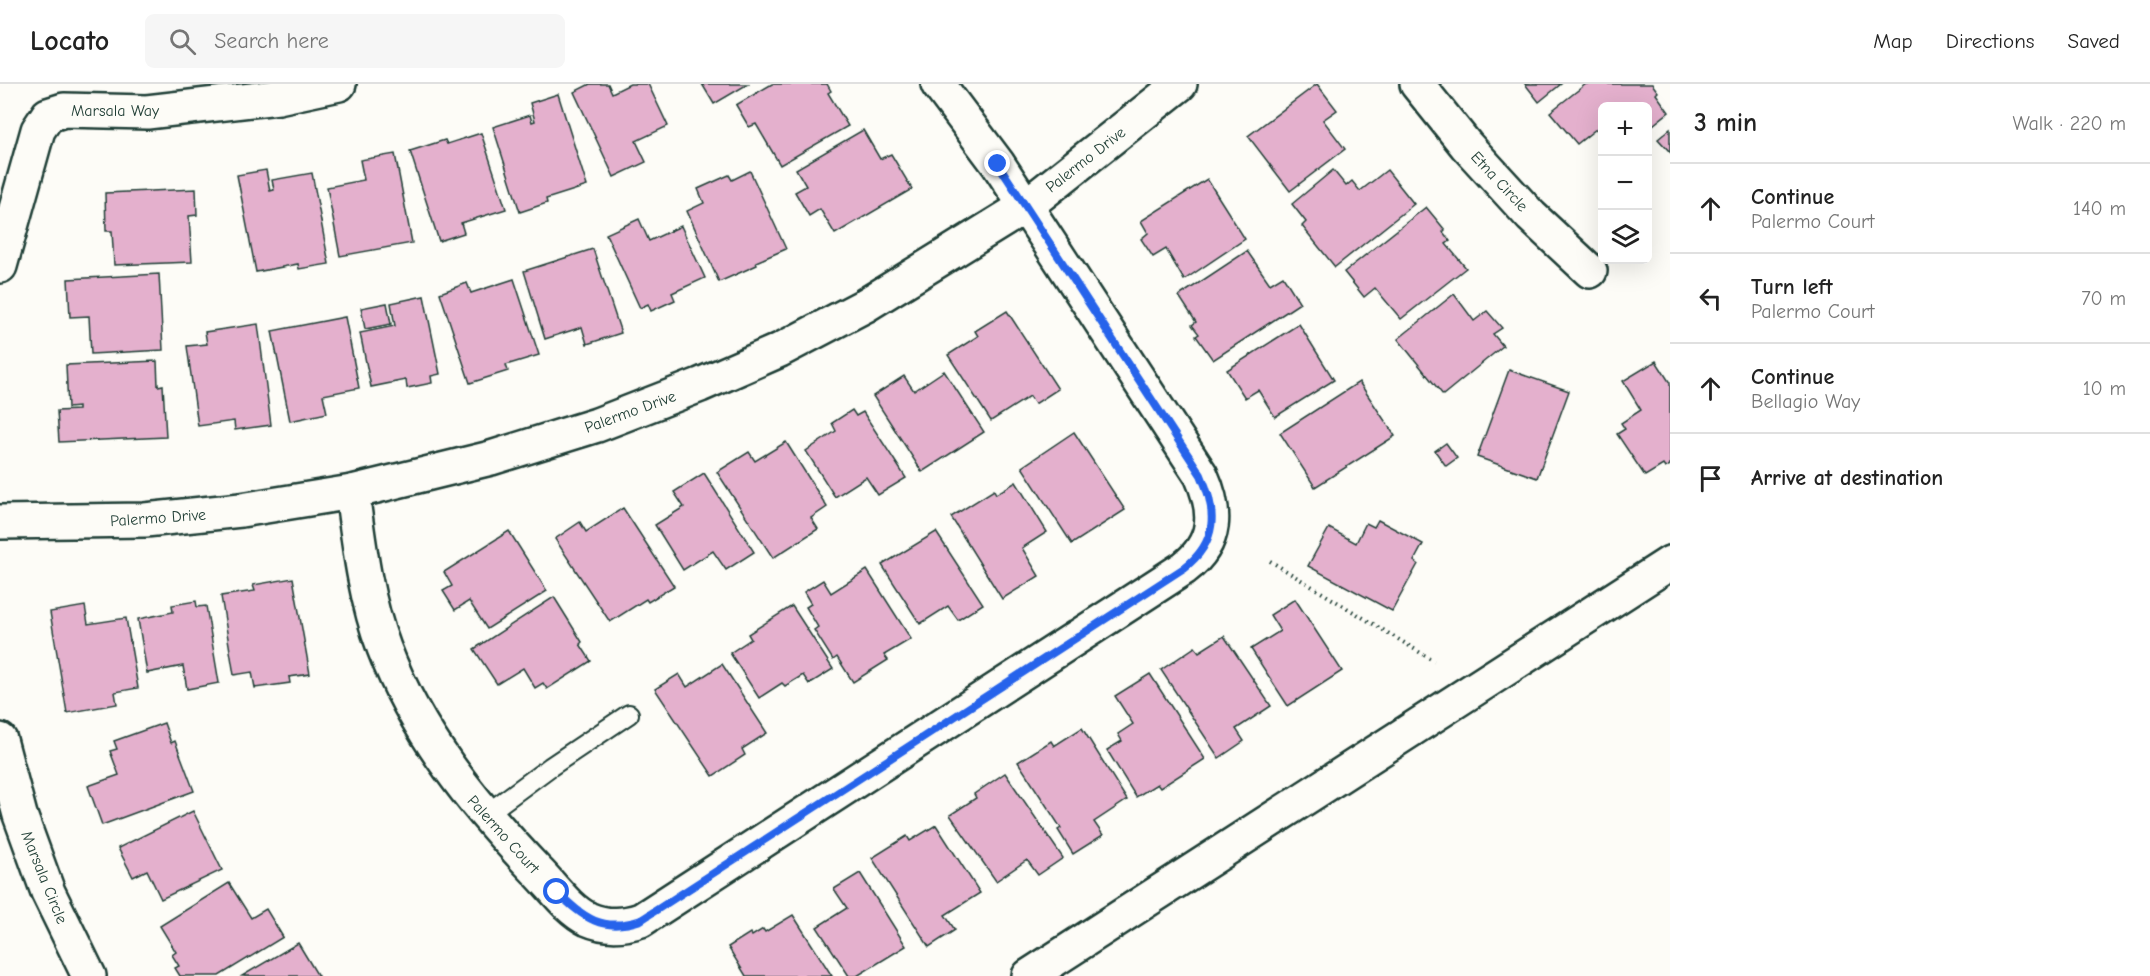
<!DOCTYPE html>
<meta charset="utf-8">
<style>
body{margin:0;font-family:"Comic Neue",sans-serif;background:#f6f6f6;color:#222}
.controls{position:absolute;right:18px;top:18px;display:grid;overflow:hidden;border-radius:9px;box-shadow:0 6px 24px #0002}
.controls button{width:54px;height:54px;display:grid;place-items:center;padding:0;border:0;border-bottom:2px solid #e0e0e0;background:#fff;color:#222;font:30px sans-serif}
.stop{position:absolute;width:18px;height:18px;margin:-14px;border:4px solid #2563eb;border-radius:50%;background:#fff}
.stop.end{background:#2563eb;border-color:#fff;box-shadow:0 2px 6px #0008}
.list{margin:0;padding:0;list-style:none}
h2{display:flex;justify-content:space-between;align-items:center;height:78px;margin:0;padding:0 24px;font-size:26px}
h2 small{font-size:20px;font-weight:400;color:#767676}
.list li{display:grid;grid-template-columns:39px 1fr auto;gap:18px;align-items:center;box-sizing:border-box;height:90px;padding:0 24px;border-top:2px solid #e0e0e0}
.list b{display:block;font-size:22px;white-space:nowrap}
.list p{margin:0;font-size:20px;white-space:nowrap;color:#767676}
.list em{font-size:20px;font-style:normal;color:#767676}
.icon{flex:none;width:33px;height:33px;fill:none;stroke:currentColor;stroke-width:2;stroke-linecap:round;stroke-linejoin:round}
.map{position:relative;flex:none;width:1670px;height:892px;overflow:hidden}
header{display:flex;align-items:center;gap:36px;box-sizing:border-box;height:84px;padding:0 30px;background:#fff;border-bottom:2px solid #e0e0e0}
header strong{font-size:28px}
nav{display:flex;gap:33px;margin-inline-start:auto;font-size:21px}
.search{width:420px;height:54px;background:#f6f6f6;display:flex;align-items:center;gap:15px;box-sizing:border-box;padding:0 21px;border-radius:9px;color:#767676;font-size:22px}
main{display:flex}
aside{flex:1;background:#fff}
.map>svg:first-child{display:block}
.building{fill:#e4b0cd;stroke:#1f3d34;stroke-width:1.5}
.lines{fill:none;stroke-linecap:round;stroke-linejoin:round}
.service-casing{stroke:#1f3d34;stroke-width:22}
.minor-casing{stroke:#1f3d34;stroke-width:38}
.path{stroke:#1f3d34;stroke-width:4;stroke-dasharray:1.5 4.5;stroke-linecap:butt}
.service{stroke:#fdfcf7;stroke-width:18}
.minor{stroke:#fdfcf7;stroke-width:33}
.route{stroke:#2563eb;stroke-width:8}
.labels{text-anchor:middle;stroke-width:4.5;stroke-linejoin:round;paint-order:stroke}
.street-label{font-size:16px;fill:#1f3d34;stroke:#fdfcf7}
</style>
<header>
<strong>Locato</strong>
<div class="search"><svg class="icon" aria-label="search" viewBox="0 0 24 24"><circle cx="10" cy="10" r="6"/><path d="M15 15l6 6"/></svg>Search here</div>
<nav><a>Map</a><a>Directions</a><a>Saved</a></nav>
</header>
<main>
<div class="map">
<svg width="1670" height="892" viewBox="0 0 1670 892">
<rect width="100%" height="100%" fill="#fdfcf7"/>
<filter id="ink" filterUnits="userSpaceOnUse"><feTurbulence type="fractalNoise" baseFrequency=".0167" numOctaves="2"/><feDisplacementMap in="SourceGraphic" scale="12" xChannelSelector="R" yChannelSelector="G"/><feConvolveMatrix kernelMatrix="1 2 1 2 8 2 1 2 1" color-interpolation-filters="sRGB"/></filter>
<g filter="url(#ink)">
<g class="building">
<path d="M590,0H608L612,9L630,0H648L668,42L636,57L646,78L614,93L574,8Z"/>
<path d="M702,0H748L714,20Z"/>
<path d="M772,0H827L831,7L828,9L848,42L780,81L756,40L749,43L736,21Z"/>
<path d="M1317,0L1337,26L1323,36L1345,65L1290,107L1248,52Z"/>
<path d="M1525,0H1561L1539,18Z"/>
<path d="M1586,0H1652L1658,8L1656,10L1669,28L1648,45V22H1602V42L1601,41L1577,60L1550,28Z"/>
<path d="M558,10L587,102L546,115L547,119L520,128L493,43L530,31L532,38L535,37L530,19Z"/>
<path d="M1670,45V68L1658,55Z"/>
<path d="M863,46L880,75L891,70L912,105L835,150L820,125L809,132L795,108L806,102L796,85Z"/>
<path d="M481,49L506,125L461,139L464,149L439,157L410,67L445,56L447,60Z"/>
<path d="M395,70L412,159L340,172L327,103L364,96L360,76Z"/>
<path d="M266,86L270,107L274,106L272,96L312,89L329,180L299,185L298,180L256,188L237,91Z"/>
<path d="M1333,86L1346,102L1352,97L1360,107L1387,86L1414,120L1335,183L1302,142L1306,138L1292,120Z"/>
<path d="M750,87L786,165L756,178L757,181L719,198L687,127L704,119L698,105L729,91L732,96Z"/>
<path d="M1207,95L1245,155L1184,196L1166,165L1153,173L1141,155L1148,149L1141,137Z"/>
<path d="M196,105L197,131L189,132L192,178L114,181L112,147H106L105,109Z"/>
<path d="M1426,123L1445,146L1443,148L1450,157L1446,160L1466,184L1401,235L1375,204L1364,213L1344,188Z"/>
<path d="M639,135L649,157L681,142L705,194L672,209L675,216L651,227L648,220L640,224L606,150Z"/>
<path d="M593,165L621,249L587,260L582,243L545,255L524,187Z"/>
<path d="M1247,167L1270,200L1283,192L1300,219L1213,276L1196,252L1199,250L1192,241L1196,238L1179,212Z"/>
<path d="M159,190L163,266L91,270L89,232L70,233L68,195Z"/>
<path d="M514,195L539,271L506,281L508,287L470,299L440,209L467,199L471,209Z"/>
<path d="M1454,210L1474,237L1487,227L1502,244L1493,250L1503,262L1443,311L1398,255Z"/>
<path d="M424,212L440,290L431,292L432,299L407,304L406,296L371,303L360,249L395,242L391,219Z"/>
<path d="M387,219L391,240L365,245L361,224Z"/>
<path d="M1007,227L1058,305L1035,320L1030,312L991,337L948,271L978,252L975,247Z"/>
<path d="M345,233L359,304L323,311L327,329L290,337L272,247Z"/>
<path d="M258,240L271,341L235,346L234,337L198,342L187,262L207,260L205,248Z"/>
<path d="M1299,240L1334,296L1275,333L1258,306L1245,314L1227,286Z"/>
<path d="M157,277L158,302L163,301L166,353L59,358L57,327L78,326V323L68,324L66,281Z"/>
<path d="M1656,277L1670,299V381L1665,384L1663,381L1645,392L1617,350L1625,345L1621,339L1641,326L1623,297Z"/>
<path d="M1509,286L1569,307L1537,394L1477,373Z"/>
<path d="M944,287L984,348L922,388L873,312L904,292L914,307Z"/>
<path d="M1359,298L1395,352L1315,403L1280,349Z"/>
<path d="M852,326L856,332L863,328L906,394L878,411L866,393L835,413L806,367L836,347L832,339Z"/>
<path d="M1074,348L1125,426L1072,460L1022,383Z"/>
<path d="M786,358L827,423L811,434L818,445L773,474L717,388L749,368L755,377Z"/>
<path d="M1446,359L1457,374L1446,382L1435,367Z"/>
<path d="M704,389L754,468L726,486L713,467L683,486L655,441L684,423L674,408Z"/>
<path d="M1016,398L1047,448L1022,464L1039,492L1002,515L951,433L994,406L996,410Z"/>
<path d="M623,424L674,502L648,518L646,515L610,538L555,455L580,438L586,448Z"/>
<path d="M1378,436L1423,460L1414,477L1418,480L1392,527L1308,482L1329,444L1356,459L1366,439L1374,443Z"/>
<path d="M509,447L547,507L487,545L469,517L455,526L443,507L452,502L444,488Z"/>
<path d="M936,448L983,520L958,536L948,522L920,540L882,481Z"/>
<path d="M867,486L911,555L884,571L888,576L853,598L837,573L833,576L814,546L818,543L806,523L811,520L804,508L823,496L831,509Z"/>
<path d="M293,494L310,590L289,593L290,599L255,604L252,588L234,591L221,512L255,507L253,501Z"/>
<path d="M554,513L582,558L580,560L591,577L547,605L543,599L535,604L523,584L497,600L474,565Z"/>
<path d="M1295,515L1342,587L1288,622L1251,565L1280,547L1270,531Z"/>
<path d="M196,517L197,523L206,522L219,599L187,605L183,582L147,589L138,535L173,528L172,521Z"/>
<path d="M85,522L88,540L126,534L138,604L115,608L117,620L67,629L50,528Z"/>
<path d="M792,522L833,585L809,600L803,591L785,602L782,599L759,614L730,569L751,555L748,550Z"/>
<path d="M1224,552L1271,622L1236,645L1244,657L1219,674L1161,586L1195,563L1199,568Z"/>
<path d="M722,580L767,649L742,665L745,671L713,692L655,605L679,590L687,603Z"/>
<path d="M1150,590L1205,675L1160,704L1157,700L1136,713L1107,666L1122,657L1118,650L1133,640L1115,612Z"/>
<path d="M164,639L171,659L175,657L194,707L102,741L88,702L119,691L110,667L117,665L114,657Z"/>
<path d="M1082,644L1127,716L1094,738L1103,751L1073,770L1058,746L1061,744L1018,678L1051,657L1054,662Z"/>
<path d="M1005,689L1063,774L1038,791L1027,776L996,797L950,731L976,714L974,710Z"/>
<path d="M193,727L222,786L161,815L147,786L133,793L118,764Z"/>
<path d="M936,741L980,809L945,831L955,846L929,863L872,774L907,752L910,757Z"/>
<path d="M860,789L906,862L857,892H849L817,843L847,824L834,805Z"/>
<path d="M229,799L251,834L266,825L283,853L219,892H180L175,884L179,882L172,871L176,868L160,842Z"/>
<path d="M793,831L832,892H746L728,863L750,849L752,852L763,845L765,848Z"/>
<path d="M298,859L318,892H242Z"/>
</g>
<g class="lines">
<g class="service-casing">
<path id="service" d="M485,731L550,683L629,630"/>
</g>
<g class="minor-casing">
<g id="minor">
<path d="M1417,0L1466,61L1531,132L1590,187"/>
<path d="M0,182L38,46L48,31L64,26L147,28L278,13L339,0"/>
<path d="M352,408C359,460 365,514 384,564C417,651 474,721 538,788C553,803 569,826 588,835C606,843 623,842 641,836L1184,484C1218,458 1217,427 1201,391L998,80L938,0"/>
<path d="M0,438L145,436L241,426L352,408L491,374L597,341L700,301L780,266L864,222L1026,122L1180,0"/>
<path d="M0,656L20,731L48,808L89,892"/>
<path d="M1029,892L1670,479"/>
</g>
</g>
<path class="path" d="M1270,477L1434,577"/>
<use href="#service" class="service"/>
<use href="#minor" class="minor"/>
</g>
</g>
<g class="lines" filter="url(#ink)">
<path class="route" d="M557,808C584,834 602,849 641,836L1184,484C1218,458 1217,427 1201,391L998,80"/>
</g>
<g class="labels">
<g class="street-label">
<text x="115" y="32">Marsala Way</text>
<text transform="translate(1085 75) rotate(-38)" y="6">Palermo Drive</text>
<text transform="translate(1500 97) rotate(47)" y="6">Etna Circle</text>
<text transform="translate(630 327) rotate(-20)" y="6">Palermo Drive</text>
<text transform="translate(158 433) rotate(-4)" y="6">Palermo Drive</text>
<text transform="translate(504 750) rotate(48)" y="6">Palermo Court</text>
<text transform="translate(45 793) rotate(68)" y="6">Marsala Circle</text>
</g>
</g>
</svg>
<div class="controls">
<button>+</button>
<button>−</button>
<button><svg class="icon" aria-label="layers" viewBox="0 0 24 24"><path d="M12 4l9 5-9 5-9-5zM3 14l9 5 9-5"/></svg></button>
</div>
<div class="stop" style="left:557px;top:808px"></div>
<div class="stop end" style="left:998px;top:80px"></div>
</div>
<aside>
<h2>3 min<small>Walk · 220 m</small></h2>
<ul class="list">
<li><svg class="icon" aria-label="ahead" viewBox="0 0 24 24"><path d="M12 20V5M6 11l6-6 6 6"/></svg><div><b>Continue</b><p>Palermo Court</p></div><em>140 m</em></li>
<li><svg class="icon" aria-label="left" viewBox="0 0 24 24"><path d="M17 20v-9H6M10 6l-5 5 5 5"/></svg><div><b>Turn left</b><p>Palermo Court</p></div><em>70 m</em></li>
<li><svg class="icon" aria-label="ahead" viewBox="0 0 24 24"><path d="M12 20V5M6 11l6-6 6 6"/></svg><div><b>Continue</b><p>Bellagio Way</p></div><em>10 m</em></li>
<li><svg class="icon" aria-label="arrive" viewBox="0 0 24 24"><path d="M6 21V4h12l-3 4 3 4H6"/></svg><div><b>Arrive at destination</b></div></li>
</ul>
</aside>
</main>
